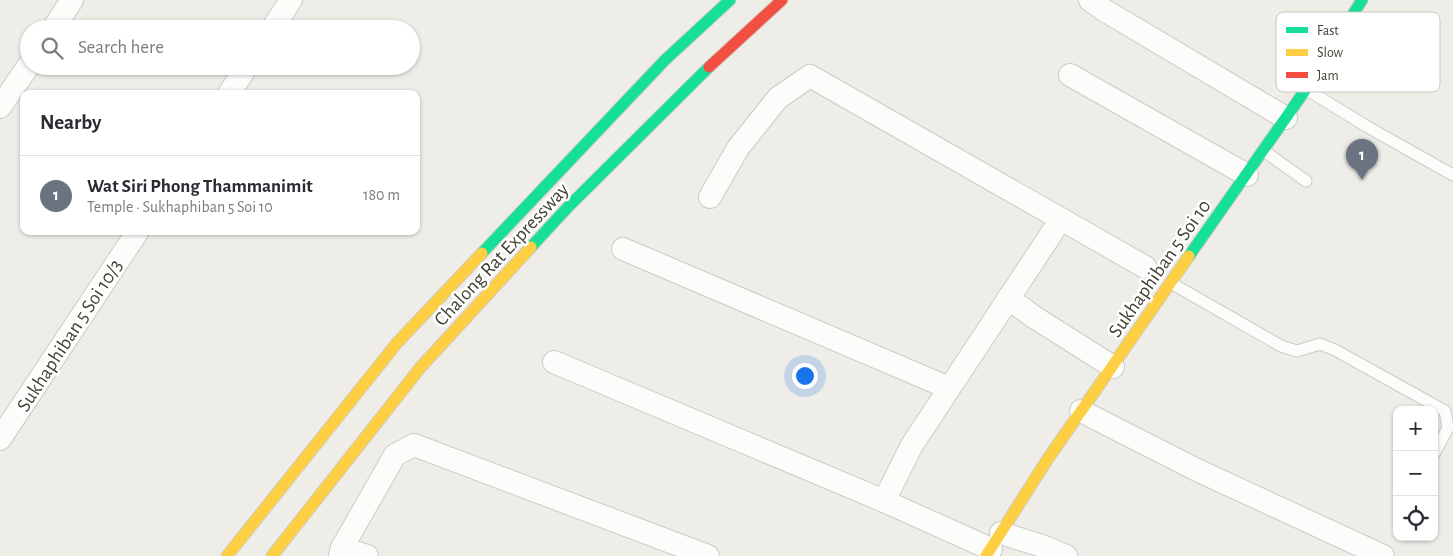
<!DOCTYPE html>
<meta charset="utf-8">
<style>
body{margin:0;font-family:"Alegreya Sans",sans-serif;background:#f7f7f7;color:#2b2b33}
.controls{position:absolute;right:15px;bottom:15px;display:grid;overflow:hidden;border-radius:10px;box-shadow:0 1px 4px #0004}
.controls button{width:45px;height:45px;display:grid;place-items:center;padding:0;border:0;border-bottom:1px solid #e1e1e2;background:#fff;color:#2b2b33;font:25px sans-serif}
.you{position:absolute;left:804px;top:375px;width:18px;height:18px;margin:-12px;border:4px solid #fff;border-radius:50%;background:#1a73e8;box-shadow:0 0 0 8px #1a73e833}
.badge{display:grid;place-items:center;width:32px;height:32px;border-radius:50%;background:#db2777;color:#fff;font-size:16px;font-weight:700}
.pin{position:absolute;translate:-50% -41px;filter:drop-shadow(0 1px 2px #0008)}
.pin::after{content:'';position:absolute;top:26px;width:18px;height:15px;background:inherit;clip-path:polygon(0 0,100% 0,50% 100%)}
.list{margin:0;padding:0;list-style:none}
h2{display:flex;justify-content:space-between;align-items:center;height:65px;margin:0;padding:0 20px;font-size:21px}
h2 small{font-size:16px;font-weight:400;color:#7c7c81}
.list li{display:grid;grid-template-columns:32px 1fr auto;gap:15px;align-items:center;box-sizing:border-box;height:80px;padding:0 20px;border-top:1px solid #e1e1e2}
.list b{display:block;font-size:19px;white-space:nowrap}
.list p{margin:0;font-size:16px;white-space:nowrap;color:#7c7c81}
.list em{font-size:16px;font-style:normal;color:#7c7c81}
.icon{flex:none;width:28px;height:28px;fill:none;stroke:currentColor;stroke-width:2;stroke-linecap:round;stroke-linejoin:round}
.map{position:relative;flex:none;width:1453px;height:556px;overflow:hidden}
.search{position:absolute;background:#fff;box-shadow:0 1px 4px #0004;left:20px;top:20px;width:400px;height:55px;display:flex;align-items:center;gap:12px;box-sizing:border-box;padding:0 18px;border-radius:28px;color:#7c7c81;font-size:19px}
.panel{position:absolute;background:#fff;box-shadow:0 1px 4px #0004;left:20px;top:90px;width:400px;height:145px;border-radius:10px}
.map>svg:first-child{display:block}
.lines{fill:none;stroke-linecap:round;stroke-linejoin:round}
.lane-casing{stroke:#cccbc5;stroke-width:13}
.street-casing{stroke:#cccbc5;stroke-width:24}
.fast-casing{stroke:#cdccbe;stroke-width:13}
.slow-casing{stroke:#cdccbe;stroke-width:13}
.jam-casing{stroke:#cdccbe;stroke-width:13}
.lane{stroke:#fcfcfb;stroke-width:11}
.street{stroke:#fcfcfb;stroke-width:22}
.fast{stroke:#16e098;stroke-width:11}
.slow{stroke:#ffcf43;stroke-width:11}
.jam{stroke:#f24e42;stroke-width:11}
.labels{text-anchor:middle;stroke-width:5;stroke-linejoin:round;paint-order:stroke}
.street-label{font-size:20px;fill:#434034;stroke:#fff}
.key{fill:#fff;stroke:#c7c6c2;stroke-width:1}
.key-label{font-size:14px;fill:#434034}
</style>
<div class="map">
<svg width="1453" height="556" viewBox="0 0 1453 556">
<rect width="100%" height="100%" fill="#eeede7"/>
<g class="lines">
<g class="lane-casing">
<g id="lane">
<path d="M1306,89L1366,126L1453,175"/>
<path d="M1264,151L1306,181"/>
<path d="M1171,283L1281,346L1297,351L1320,344L1335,350L1445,411L1448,428L1434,454"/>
</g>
</g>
<g class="street-casing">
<g id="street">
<path d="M1090,0L1104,10L1286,118"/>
<path d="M53,29L72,0"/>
<path d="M272,29L291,0"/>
<path d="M1070,75L1247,175"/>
<path d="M229,94L247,66"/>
<path d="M0,107L29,65"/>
<path d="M710,197L738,148L778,98L810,76L1145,267"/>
<path d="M623,249L949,388"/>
<path d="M1008,298L1034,317L1113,367"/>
<path d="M554,362L884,501L991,549"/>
<path d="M1081,411L1197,470L1383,556"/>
<path d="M0,439L138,231"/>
<path d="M884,501L912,445L1061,219"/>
<path d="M1001,533L1042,546L1066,556"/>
<path d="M342,548L367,556"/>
<path d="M340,556L342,548L395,455L414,445L708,556"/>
</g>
</g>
<g class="fast-casing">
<g id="fast">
<path d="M531,247L568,207L709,67"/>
<path d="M482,253L665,60L730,0"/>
<path d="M1189,256L1306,89L1362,0"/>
</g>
</g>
<g class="slow-casing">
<g id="slow">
<path d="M227,556L397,343L482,253"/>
<path d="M272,556L420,368L531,247"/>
<path d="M986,556L1047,460L1189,256"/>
</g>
</g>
<g class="jam-casing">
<path id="jam" d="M709,67L782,0"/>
</g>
<use href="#lane" class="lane"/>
<use href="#street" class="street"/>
<use href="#fast" class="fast"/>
<use href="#slow" class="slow"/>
<use href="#jam" class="jam"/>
</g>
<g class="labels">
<g class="street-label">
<text transform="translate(501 254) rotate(-47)" y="7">Chalong Rat Expressway</text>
<text transform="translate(1159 268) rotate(-55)" y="7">Sukhaphiban 5 Soi 10</text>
<text transform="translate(69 335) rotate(-57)" y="7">Sukhaphiban 5 Soi 10/3</text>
</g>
</g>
<rect x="1276" y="12" width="164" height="80" rx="8" class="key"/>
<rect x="1286" y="27" width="22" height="6" fill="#16e098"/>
<rect x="1286" y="49" width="22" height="7" fill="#ffcf43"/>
<rect x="1286" y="72" width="22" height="6" fill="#f24e42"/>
<g class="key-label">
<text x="1317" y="35">Fast</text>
<text x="1317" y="57">Slow</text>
<text x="1317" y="80">Jam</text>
</g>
</svg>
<div class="controls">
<button>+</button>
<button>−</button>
<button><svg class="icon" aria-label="locate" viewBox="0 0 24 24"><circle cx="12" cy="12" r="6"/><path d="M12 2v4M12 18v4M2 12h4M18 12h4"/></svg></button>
</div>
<div class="you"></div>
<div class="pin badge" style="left:1362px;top:180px;background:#6b7280">1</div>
<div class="search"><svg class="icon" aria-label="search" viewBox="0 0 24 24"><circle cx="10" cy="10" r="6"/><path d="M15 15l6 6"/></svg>Search here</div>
<section class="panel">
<h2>Nearby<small></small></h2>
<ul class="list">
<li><span class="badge" style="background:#6b7280">1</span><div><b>Wat Siri Phong Thammanimit</b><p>Temple · Sukhaphiban 5 Soi 10</p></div><em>180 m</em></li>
</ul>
</section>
</div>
